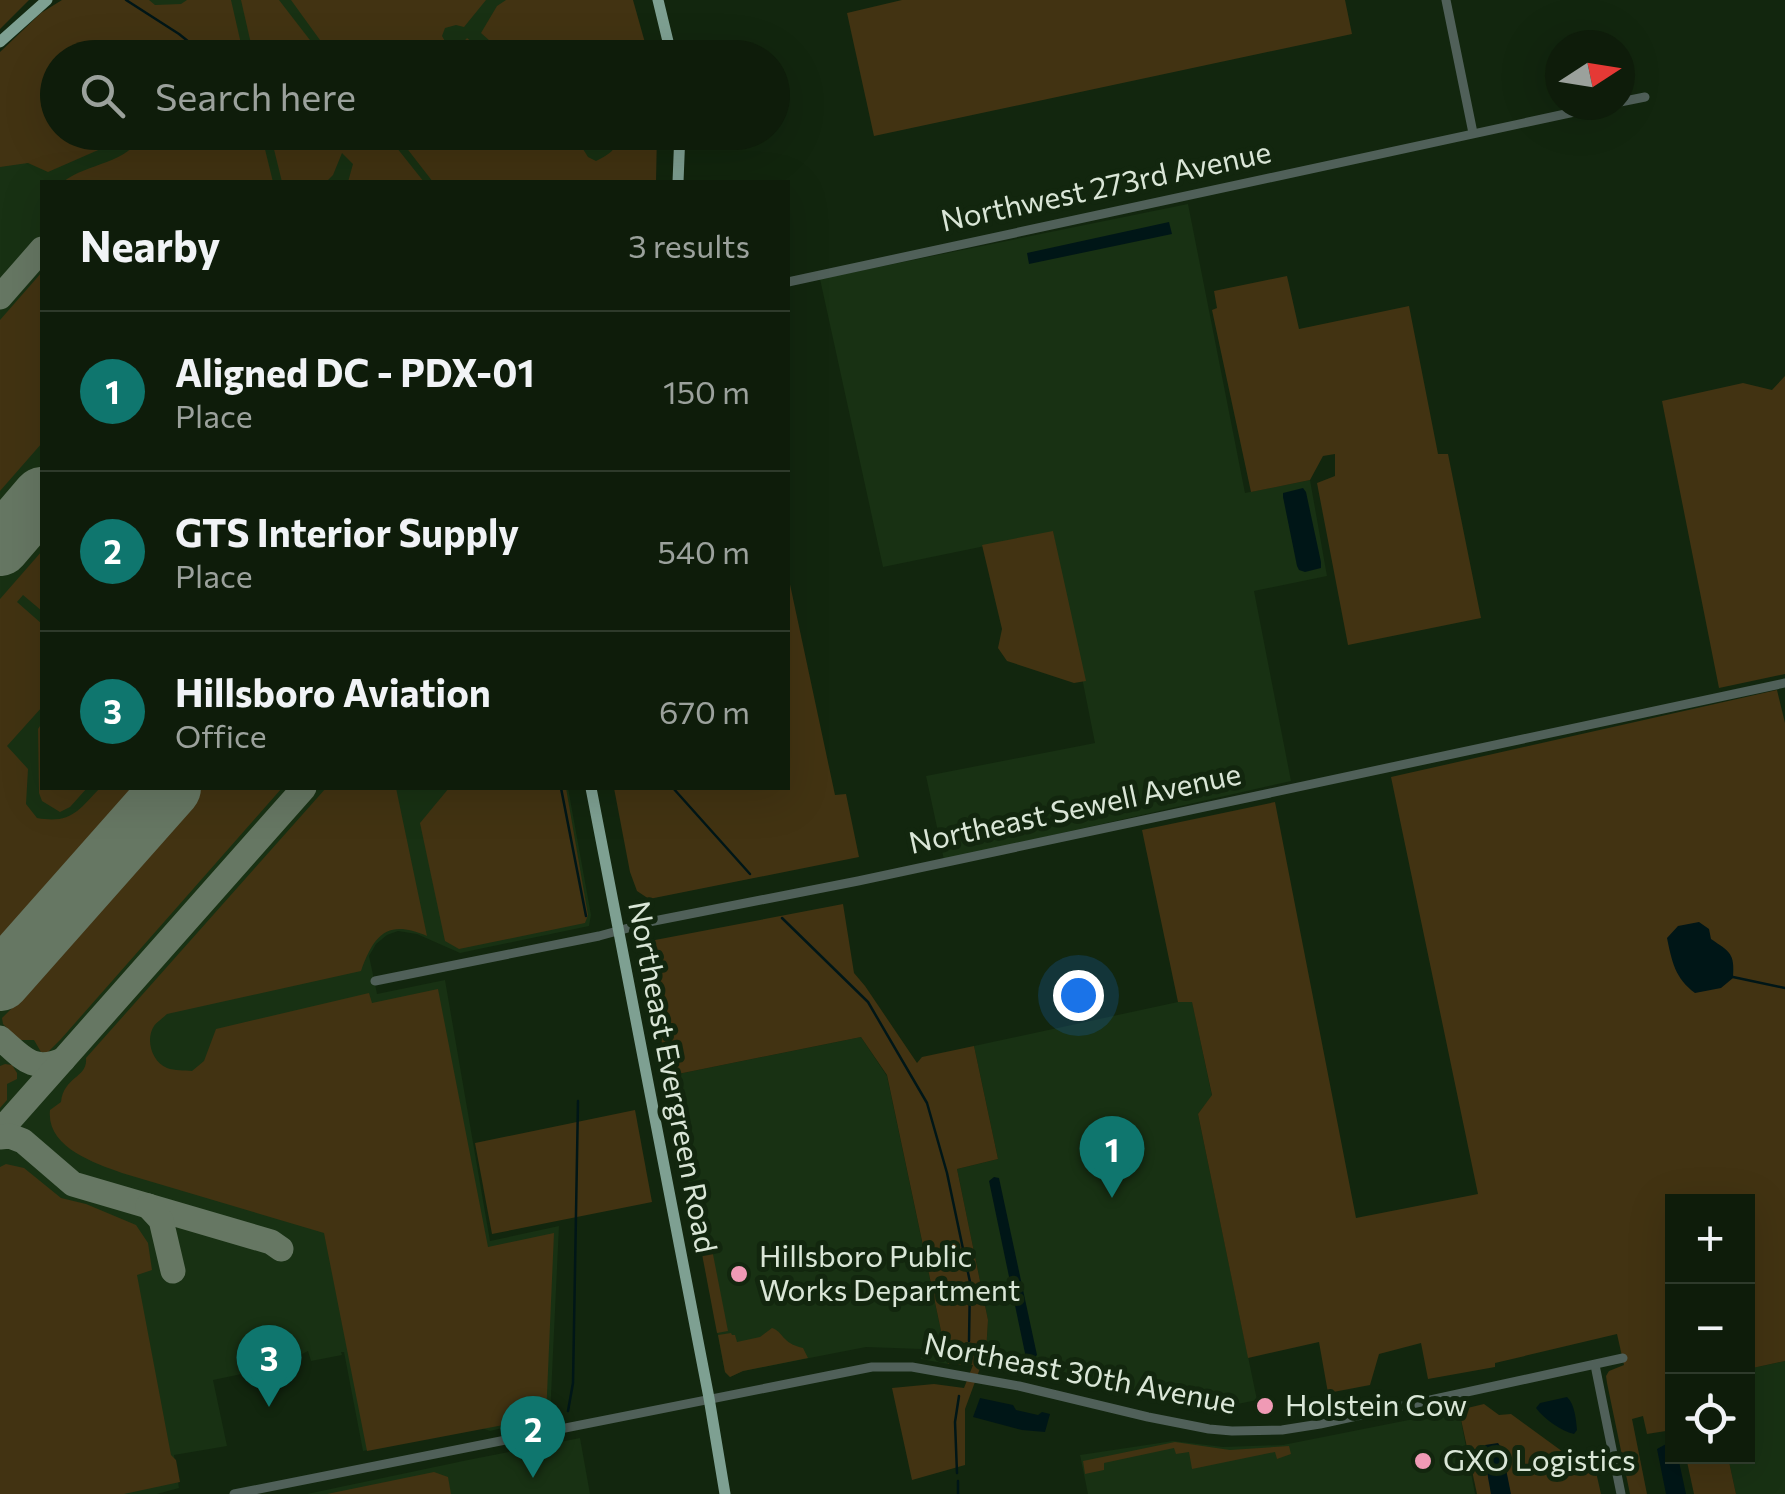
<!DOCTYPE html>
<meta charset="utf-8">
<style>
body{margin:0;font-family:Commissioner,sans-serif;background:#1c2918;color:#f1f3f6}
.controls{position:absolute;right:30px;bottom:30px;display:grid;overflow:hidden;border-radius:0px;box-shadow:0 10px 40px #0002}
.controls button{width:90px;height:90px;display:grid;place-items:center;padding:0;border:0;border-bottom:2px solid #2e3a2b;background:#0e1c0a;color:#f1f3f6;font:50px sans-serif}
.compass{position:absolute;left:1545px;top:30px;width:90px;height:90px;border-radius:50%;background:#0e1c0a;box-shadow:0 10px 40px #0002;rotate:78deg}
.you{position:absolute;left:1078px;top:995px;width:35px;height:35px;margin:-25px;border:8px solid #fff;border-radius:50%;background:#1a73e8;box-shadow:0 0 0 15px #1a73e833}
.badge{display:grid;place-items:center;width:65px;height:65px;border-radius:50%;background:#0f766e;color:#fff;font-size:32px;font-weight:700}
.pin{position:absolute;translate:-50% -82px;filter:drop-shadow(0 2px 5px #0008)}
.pin::after{content:'';position:absolute;top:52px;width:35px;height:30px;background:inherit;clip-path:polygon(0 0,100% 0,50% 100%)}
.list{margin:0;padding:0;list-style:none}
h2{display:flex;justify-content:space-between;align-items:center;height:130px;margin:0;padding:0 40px;font-size:42px}
h2 small{font-size:32px;font-weight:400;color:#9ba19c}
.list li{display:grid;grid-template-columns:65px 1fr auto;gap:30px;align-items:center;box-sizing:border-box;height:160px;padding:0 40px;border-top:2px solid #2e3a2b}
.list b{display:block;font-size:38px;white-space:nowrap}
.list p{margin:0;font-size:32px;white-space:nowrap;color:#9ba19c}
.list em{font-size:32px;font-style:normal;color:#9ba19c}
.icon{flex:none;width:55px;height:55px;fill:none;stroke:currentColor;stroke-width:2;stroke-linecap:round;stroke-linejoin:round}
.map{position:relative;flex:none;width:1785px;height:1494px;overflow:hidden}
.search{position:absolute;background:#0e1c0a;box-shadow:0 10px 40px #0002;left:40px;top:40px;width:750px;height:110px;display:flex;align-items:center;gap:25px;box-sizing:border-box;padding:0 35px;border-radius:55px;color:#9ba19c;font-size:38px}
.panel{position:absolute;background:#0e1c0a;box-shadow:0 10px 40px #0002;left:40px;top:180px;width:750px;height:610px;border-radius:0px}
.map>svg:first-child{display:block}
.built{fill:#183113}
.green{fill:#423312}
.water{fill:#001617}
.lines{fill:none;stroke-linecap:round;stroke-linejoin:round}
.stream{stroke:#001617;stroke-width:2.5}
.taxiway{stroke:#667763;stroke-width:25}
.runway{stroke:#667763;stroke-width:60}
.minor{stroke:#506059;stroke-width:9}
.major{stroke:#7ea092;stroke-width:11}
.poi-dot{fill:#f09ab5;stroke:#12260e;stroke-width:4}
.labels{text-anchor:middle;stroke-width:10;stroke-linejoin:round;paint-order:stroke}
.street-label{font-size:30px;fill:#dae6d7;stroke:#12260e}
.poi-label{font-size:30px;fill:#dae6d7;stroke:#12260e;text-anchor:start}
</style>
<div class="map">
<svg width="1785" height="1494" viewBox="0 0 1785 1494">
<rect width="100%" height="100%" fill="#12260e"/>
<g class="built">
<path d="M87,0H627L643,57L58,58V132L652,133L651,182H42V788H568L591,915L589,926L460,953L417,934L398,931L387,935L376,944L369,956L377,994L445,980L490,1241L559,1226L550,1417L490,1431L479,1427L363,1451L344,1352H341L342,1355L311,1361L308,1351L294,1358V1363L213,1380L227,1446L174,1455L179,1488L157,1494H0V76Z"/>
<path d="M1188,204L1245,493L1310,480L1327,576L1254,591L1291,781L944,860L926,776L1095,743L1053,532L883,567L820,279Z"/>
<path d="M1192,1001L1212,1096L1198,1114L1257,1400L1223,1407L1170,1403L1120,1391L1041,1364L986,1352L988,1320L957,1169L998,1159L974,1046L1178,1002Z"/>
<path d="M861,1037L887,1076L948,1364L921,1359V1349L866,1347L743,1371L730,1377L725,1372L668,1076Z"/>
<path d="M1785,1361V1494H1736L1728,1457L1748,1456V1369Z"/>
<path d="M1459,1410L1475,1494H1088L1080,1455L1173,1441L1223,1447L1283,1445Z"/>
<path d="M580,1438L590,1494H307L468,1460Z"/>
</g>
<g class="green">
<path d="M0,0H29L0,29Z"/>
<path d="M62,0H149L155,5L181,4L187,0H231L244,57L58,58V132L128,133L112,144L48,172L28,163L0,167V52L41,13Z"/>
<path d="M241,0H279L323,57H254Z"/>
<path d="M291,0H486L464,27L456,25L445,28L442,36L446,43L433,57L333,58Z"/>
<path d="M506,0H633L649,57H508L481,33L497,6Z"/>
<path d="M902,0H1345L1352,34L874,136L847,13Z"/>
<path d="M467,38L489,57H450Z"/>
<path d="M143,133H261L273,182H63C88,162 128,165 143,133Z"/>
<path d="M270,133H385L424,182H348L353,164L342,153L333,175L326,182H282Z"/>
<path d="M395,133H573L588,157L596,161C610,154 617,150 618,134L615,133H657L656,182H433Z"/>
<path d="M42,272V443L0,491V320Z"/>
<path d="M1287,276L1299,329L1409,306L1438,454H1448L1481,618L1348,645L1317,483L1335,476V454L1323,456L1310,480L1251,492L1212,310L1217,308L1214,291Z"/>
<path d="M1785,376V674L1719,688L1662,401L1743,383L1772,390Z"/>
<path d="M1053,531L1086,681L1074,683L1007,661L998,648L1002,629L982,545Z"/>
<path d="M42,551V611L23,595L17,602L42,624V707L7,746L28,769L26,804L37,818C71,824 78,811 100,788H144L0,949V599Z"/>
<path d="M788,575L835,795L846,794L859,857L649,899L637,891L630,872L614,788H788Z"/>
<path d="M1777,690L1785,723V1361L1748,1369V1202H1672V1430L1647,1434L1643,1416L1632,1419L1647,1494H1630L1607,1383L1606,1376L1609,1371L1624,1365L1617,1334L1495,1363V1367L1428,1379L1421,1343L1379,1354L1370,1385L1328,1393L1319,1342L1248,1358L1198,1114L1212,1095L1192,1002H1178L1142,830L1275,802L1356,1218L1478,1194L1391,777Z"/>
<path d="M42,723V788H87L70,807L60,812L42,801L39,793L38,729Z"/>
<path d="M197,788H282L61,1039L47,1053L41,1052L34,1040H19L3,1024L2,1018L15,1005L16,992Z"/>
<path d="M326,788H396L427,936C388,919 374,934 361,971L167,1014C164,1017 156,1023 154,1026C145,1040 152,1062 167,1068C175,1071 184,1070 192,1071L204,1061L216,1029L369,993L372,1003L438,989L488,1247L554,1233L546,1417L367,1451L324,1233L122,1173C94,1163 46,1147 50,1110L61,1102C64,1076 88,1078 86,1058Z"/>
<path d="M449,788H566L588,915L585,923L459,949L445,941L420,823Z"/>
<path d="M843,904L854,973L865,986L917,1063L922,1057L974,1046L998,1159L957,1169L988,1320L986,1352L965,1409V1465L912,1480L892,1388L934,1384L964,1388L973,1365L948,1364L887,1075L861,1037L668,1076L645,951L650,943L655,940Z"/>
<path d="M5,1064L12,1065L17,1073V1079L7,1084V1100L0,1108V1066Z"/>
<path d="M635,1110L652,1202L492,1234L475,1143Z"/>
<path d="M6,1164L24,1168L61,1198L86,1204L136,1225L148,1243L152,1270L137,1275L171,1455L176,1460L180,1482L124,1494H0V1167Z"/>
<path d="M701,1193L728,1331L717,1333L691,1196Z"/>
<path d="M772,1328C784,1332 781,1343 803,1348L808,1358L743,1371L730,1377L725,1372L718,1335L731,1333L732,1335H735L737,1342L760,1337Z"/>
<path d="M1484,1404L1499,1415L1511,1414L1585,1468L1596,1472L1601,1494H1477L1459,1410Z"/>
<path d="M1175,1442L1230,1450L1289,1446L1291,1454L1277,1459L1275,1452L1192,1469L1189,1452L1176,1454L1174,1448L1104,1463V1470L1085,1474L1083,1461Z"/>
<path d="M1686,1457H1728L1736,1494H1694Z"/>
<path d="M434,1472L448,1477L451,1494H327Z"/>
</g>
<g class="water">
<path d="M1169,222L1172,234L1029,264L1027,253Z"/>
<path d="M1303,488L1306,492L1321,562V568L1305,572L1299,570L1297,566L1283,497V493Z"/>
<path d="M1699,922L1709,929L1711,939C1730,952 1735,953 1733,978L1721,988L1695,993C1675,978 1672,962 1667,938L1678,926Z"/>
<path d="M994,1177L999,1178L1037,1355L1032,1360L1026,1358L989,1181Z"/>
<path d="M1567,1397C1575,1404 1576,1420 1577,1430L1574,1434C1561,1431 1544,1419 1536,1408L1540,1403Z"/>
<path d="M980,1398L1013,1405L1016,1410L1038,1415L1042,1412L1050,1414L1045,1432L1022,1430L973,1417Z"/>
<path d="M1498,1443L1502,1449L1511,1494H1491L1483,1450L1485,1445Z"/>
<path d="M1666,1444L1672,1445V1456L1678,1457L1686,1494H1666L1657,1449Z"/>
</g>
<g class="lines">
<g class="stream">
<path d="M126,0L179,34L209,58"/>
<path d="M561,788L586,916"/>
<path d="M673,788L750,874"/>
<path d="M782,918L868,1002L927,1103L947,1173L970,1282L969,1341"/>
<path d="M1733,977L1785,988"/>
<path d="M568,1411L573,1383L578,1101"/>
<path d="M957,1473L955,1422L959,1396"/>
<path d="M958,1481V1494"/>
</g>
<g class="taxiway">
<path d="M0,297L42,249"/>
<path d="M0,1038C22,1057 32,1073 63,1060"/>
<path d="M0,1131L304,788"/>
<path d="M0,1137L10,1136L23,1141L73,1184L271,1242L281,1249"/>
<path d="M148,1206L161,1220L173,1271"/>
</g>
<g class="runway">
<path d="M0,546L42,497"/>
<path d="M0,981L171,788"/>
</g>
<g class="minor">
<path d="M1446,0L1473,133"/>
<path d="M1620,102L1645,97"/>
<path d="M788,282L1607,105"/>
<path d="M375,981L599,936L654,921L858,881L1785,683"/>
<path d="M1595,1365L1621,1494"/>
<path d="M234,1494L872,1367H912L1019,1386L1148,1417L1209,1429L1232,1431L1282,1430L1320,1424L1623,1358"/>
</g>
<g class="major">
<path d="M658,0L672,58"/>
<path d="M0,42L47,0"/>
<path d="M678,182L680,132"/>
<path d="M591,788L709,1398L725,1494"/>
</g>
</g>
<g class="poi-dot">
<circle cx="739" cy="1274" r="10"/>
<circle cx="1265" cy="1406" r="10"/>
<circle cx="1423" cy="1461" r="10"/>
</g>
<g class="labels">
<g class="street-label">
<text transform="translate(1106 187) rotate(-12)" y="10">Northwest 273rd Avenue</text>
<text transform="translate(1075 809) rotate(-12)" y="10">Northeast Sewell Avenue</text>
<text transform="translate(672 1077) rotate(79)" y="10">Northeast Evergreen Road</text>
<text transform="translate(1080 1374) rotate(11)" y="10">Northeast 30th Avenue</text>
</g>
<g class="poi-label">
<text x="759" y="1267">Hillsboro Public<tspan x="759" dy="34">Works Department</tspan></text>
<text x="1285" y="1416">Holstein Cow</text>
<text x="1443" y="1471">GXO Logistics</text>
</g>
</g>
</svg>
<div class="controls">
<button>+</button>
<button>−</button>
<button><svg class="icon" aria-label="locate" viewBox="0 0 24 24"><circle cx="12" cy="12" r="6"/><path d="M12 2v4M12 18v4M2 12h4M18 12h4"/></svg></button>
</div>
<svg class="compass" viewBox="-18 -18 36 36"><path d="M0-13l5 13h-10z" fill="#e53935"/><path d="M0 13l5-13h-10z" fill="#9ba19c"/></svg>
<div class="you"></div>
<div class="pin badge" style="left:1112px;top:1198px">1</div>
<div class="pin badge" style="left:533px;top:1478px">2</div>
<div class="pin badge" style="left:269px;top:1407px">3</div>
<div class="search"><svg class="icon" aria-label="search" viewBox="0 0 24 24"><circle cx="10" cy="10" r="6"/><path d="M15 15l6 6"/></svg>Search here</div>
<section class="panel">
<h2>Nearby<small>3 results</small></h2>
<ul class="list">
<li><span class="badge">1</span><div><b>Aligned DC - PDX-01</b><p>Place</p></div><em>150 m</em></li>
<li><span class="badge">2</span><div><b>GTS Interior Supply</b><p>Place</p></div><em>540 m</em></li>
<li><span class="badge">3</span><div><b>Hillsboro Aviation</b><p>Office</p></div><em>670 m</em></li>
</ul>
</section>
</div>
